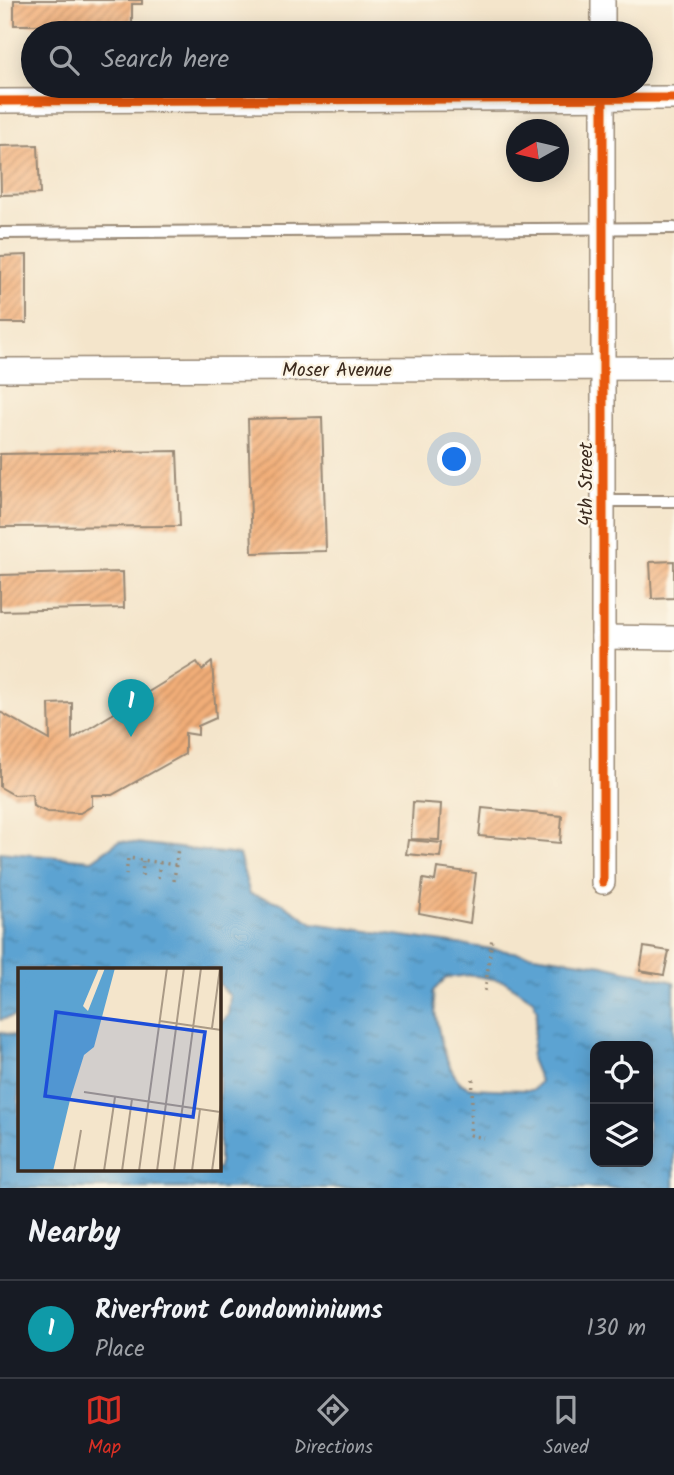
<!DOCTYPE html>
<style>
body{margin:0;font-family:Kalam,sans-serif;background:#20242c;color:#f1f3f6}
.controls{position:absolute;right:21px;bottom:21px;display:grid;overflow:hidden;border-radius:14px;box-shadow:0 4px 18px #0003}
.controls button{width:63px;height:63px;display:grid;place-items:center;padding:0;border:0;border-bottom:2px solid #363941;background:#171b24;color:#f1f3f6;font:35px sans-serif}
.compass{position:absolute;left:506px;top:119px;width:63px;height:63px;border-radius:50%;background:#171b24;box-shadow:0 4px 18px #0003;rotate:262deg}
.you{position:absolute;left:455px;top:460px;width:24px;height:24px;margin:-18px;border:5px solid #fff;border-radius:50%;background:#1a73e8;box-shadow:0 0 0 10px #1a73e833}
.badge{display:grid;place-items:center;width:46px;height:46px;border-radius:50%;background:#d93025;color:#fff;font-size:23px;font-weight:700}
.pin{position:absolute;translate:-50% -58px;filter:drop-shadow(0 2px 4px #0008)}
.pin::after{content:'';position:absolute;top:37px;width:24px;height:21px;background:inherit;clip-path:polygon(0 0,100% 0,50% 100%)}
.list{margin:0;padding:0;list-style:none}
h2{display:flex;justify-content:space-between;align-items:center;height:91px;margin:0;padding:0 28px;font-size:30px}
h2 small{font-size:23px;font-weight:400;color:#9ea1a6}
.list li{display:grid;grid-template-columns:46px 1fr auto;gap:21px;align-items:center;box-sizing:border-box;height:98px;padding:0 28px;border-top:2px solid #363941}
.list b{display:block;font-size:26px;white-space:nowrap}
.list p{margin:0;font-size:23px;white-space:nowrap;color:#9ea1a6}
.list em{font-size:23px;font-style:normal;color:#9ea1a6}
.icon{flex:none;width:38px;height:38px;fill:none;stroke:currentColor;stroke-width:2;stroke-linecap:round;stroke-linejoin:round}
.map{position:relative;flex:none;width:674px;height:1188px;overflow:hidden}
.search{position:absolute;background:#171b24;box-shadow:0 4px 18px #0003;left:21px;right:21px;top:21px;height:77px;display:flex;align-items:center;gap:18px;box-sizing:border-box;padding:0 24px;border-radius:38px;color:#9ea1a6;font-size:26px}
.sheet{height:189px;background:#171b24}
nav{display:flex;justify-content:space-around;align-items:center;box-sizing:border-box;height:98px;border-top:2px solid #363941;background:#171b24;font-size:19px;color:#9ea1a6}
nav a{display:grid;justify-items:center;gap:4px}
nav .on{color:#d93025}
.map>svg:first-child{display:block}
.water{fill:url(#water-ripples);stroke:#4b6678;stroke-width:2;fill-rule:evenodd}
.building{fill:url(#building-hatch)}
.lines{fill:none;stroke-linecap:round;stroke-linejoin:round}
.service-casing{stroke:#988874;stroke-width:14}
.minor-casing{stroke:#988874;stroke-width:26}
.path{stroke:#988874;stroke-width:3.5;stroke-dasharray:2 5;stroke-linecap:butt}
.service{stroke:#fff;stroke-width:10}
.minor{stroke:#fff;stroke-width:23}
.cycleway-casing{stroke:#fcf5e5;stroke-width:13}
.cycleway{stroke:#e8590c;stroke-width:9}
.labels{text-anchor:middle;stroke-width:5;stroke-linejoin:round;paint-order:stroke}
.street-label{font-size:19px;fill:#3b2a1e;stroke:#fcf5e5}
.inset-river{fill:none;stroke:#5ba3d2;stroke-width:3.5}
.inset-road{fill:none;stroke:#aa9a86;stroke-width:2}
.view{fill:#1d4ed8;fill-opacity:0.15;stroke:#1d4ed8;stroke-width:3.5}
.inset-edge{fill:none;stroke:#3b2a1e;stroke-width:3.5}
</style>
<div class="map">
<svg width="674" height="1188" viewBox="0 0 674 1188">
<defs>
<pattern id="water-ripples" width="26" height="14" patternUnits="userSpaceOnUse" patternTransform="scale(1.75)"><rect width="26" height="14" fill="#5ba3d2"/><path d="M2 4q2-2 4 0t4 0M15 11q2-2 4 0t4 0" fill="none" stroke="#4c85aa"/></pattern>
<pattern id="building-hatch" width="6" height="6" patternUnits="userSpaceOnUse" patternTransform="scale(1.75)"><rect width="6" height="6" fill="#f2ae78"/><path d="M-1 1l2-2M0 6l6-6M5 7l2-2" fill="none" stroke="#c58e62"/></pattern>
</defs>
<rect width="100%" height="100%" fill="#fcf5e5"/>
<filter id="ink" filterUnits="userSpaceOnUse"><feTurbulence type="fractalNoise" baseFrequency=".0143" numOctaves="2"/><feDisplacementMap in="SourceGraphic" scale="14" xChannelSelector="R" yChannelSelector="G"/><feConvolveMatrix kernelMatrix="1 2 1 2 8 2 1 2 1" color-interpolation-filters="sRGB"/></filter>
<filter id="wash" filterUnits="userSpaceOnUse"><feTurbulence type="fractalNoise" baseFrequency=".00686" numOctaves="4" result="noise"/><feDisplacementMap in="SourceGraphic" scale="28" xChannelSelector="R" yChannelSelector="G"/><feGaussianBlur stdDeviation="1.57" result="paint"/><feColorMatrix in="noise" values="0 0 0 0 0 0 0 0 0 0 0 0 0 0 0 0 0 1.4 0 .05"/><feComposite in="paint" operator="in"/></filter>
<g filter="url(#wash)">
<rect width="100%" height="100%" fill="#f4e5cb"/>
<path class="water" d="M119,841L239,855L250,894L282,903L313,923L603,965L674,982V1188H0V1032L19,1037V1169H219V1025L228,1015L230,996L219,984V969H19V1015L0,1020V852L92,860ZM470,975L504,981L533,1000L537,1011L531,1059L540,1081L533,1090C526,1090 473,1089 468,1087C445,1080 434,1013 433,991L446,978ZM595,1046H648V1162H595Z"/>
<g id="blocks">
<g class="building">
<path d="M14,0H142V4H132V25H14Z"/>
<path d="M38,145L40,194L1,195L0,146Z"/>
<path d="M27,255V323H0V256Z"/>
<path d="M322,417L326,551L252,553L248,419Z"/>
<path d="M177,451L180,526L0,527V454Z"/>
<path d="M674,561V598L652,599L650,562Z"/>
<path d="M123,572L124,608L0,611V575Z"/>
<path d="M197,662L202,670L212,662L216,718L198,726V735L185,733V754L112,795H92V806L80,813L47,812L33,806L32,794L14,795L0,787V712L50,740L49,704L72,703V739Z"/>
<path d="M413,802L441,804L439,840L411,839Z"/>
<path d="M482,808L562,816L560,843L479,836Z"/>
<path d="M408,840L442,843L440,857L406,854Z"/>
<path d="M437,868L476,873L470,923L419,913L423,879L435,881Z"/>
<path d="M644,947L669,951L664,975L640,971Z"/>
</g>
</g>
</g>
<g filter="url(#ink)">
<use href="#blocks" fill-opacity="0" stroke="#988874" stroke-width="2"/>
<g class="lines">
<g class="service-casing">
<g id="service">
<path d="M0,233L674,228"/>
<path d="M603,501H674"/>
</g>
</g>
<g class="minor-casing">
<g id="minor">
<path d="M603,33V0"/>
<path d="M0,101L674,98"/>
<path d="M0,370L674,368"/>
<path d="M603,637L674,638"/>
<path d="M603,882V86"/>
</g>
</g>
<g class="path">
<path d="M126,875L128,858L176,865"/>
<path d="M142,876L143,861"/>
<path d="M158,878L160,863"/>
<path d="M174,881L178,847"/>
<path d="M485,991L492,938"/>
<path d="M473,1079L470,1135L484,1138"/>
</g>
<use href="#service" class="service"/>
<use href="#minor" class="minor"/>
<g class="cycleway-casing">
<g id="cycleway">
<path d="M0,101L674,98"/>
<path d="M603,882V86"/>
</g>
</g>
<use href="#cycleway" class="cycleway"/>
</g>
</g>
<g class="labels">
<g class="street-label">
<text x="337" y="376">Moser Avenue</text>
<text transform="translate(585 484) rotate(-90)" y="7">4th Street</text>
</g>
</g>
<g transform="translate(18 968)">
<rect width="203" height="203" fill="#f4e5cb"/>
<path d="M0,0H81L65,38L70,43L87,0H97L76,79L66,87L52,132L35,203H0Z" fill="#5ba3d2"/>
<path class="inset-river" d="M0,31L10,13L26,0"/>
<path class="inset-road" d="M142,53L203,62M194,60L202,0M66,124L202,144M56,203L63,162M86,203L97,129M104,203L114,131M121,203L149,0M139,203L166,0M156,203L183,0M174,203L182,141M194,203L203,137"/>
<path class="view" d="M38,44L187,64L175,149L27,128Z"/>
<rect width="203" height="203" class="inset-edge"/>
</g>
</svg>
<div class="controls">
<button><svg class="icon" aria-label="locate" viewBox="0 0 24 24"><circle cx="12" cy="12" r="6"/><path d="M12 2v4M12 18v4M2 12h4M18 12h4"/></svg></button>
<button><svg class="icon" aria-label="layers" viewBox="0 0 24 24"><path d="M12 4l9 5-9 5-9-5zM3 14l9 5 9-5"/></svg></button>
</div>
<svg class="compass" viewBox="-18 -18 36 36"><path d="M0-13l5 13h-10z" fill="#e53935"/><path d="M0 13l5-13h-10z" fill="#9ea1a6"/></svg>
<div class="you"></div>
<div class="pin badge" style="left:131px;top:737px;background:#0f9aa8">1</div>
<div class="search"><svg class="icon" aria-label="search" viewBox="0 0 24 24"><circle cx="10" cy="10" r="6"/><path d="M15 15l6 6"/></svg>Search here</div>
</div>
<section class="sheet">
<h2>Nearby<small></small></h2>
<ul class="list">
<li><span class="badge" style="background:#0f9aa8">1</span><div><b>Riverfront Condominiums</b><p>Place</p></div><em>130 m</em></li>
</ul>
</section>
<nav>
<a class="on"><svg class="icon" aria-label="map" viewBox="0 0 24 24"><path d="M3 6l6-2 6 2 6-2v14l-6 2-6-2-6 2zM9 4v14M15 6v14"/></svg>Map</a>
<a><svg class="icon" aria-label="directions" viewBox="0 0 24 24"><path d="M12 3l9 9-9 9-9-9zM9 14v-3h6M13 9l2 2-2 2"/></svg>Directions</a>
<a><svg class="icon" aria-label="saved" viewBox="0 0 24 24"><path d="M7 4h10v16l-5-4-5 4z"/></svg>Saved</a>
</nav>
